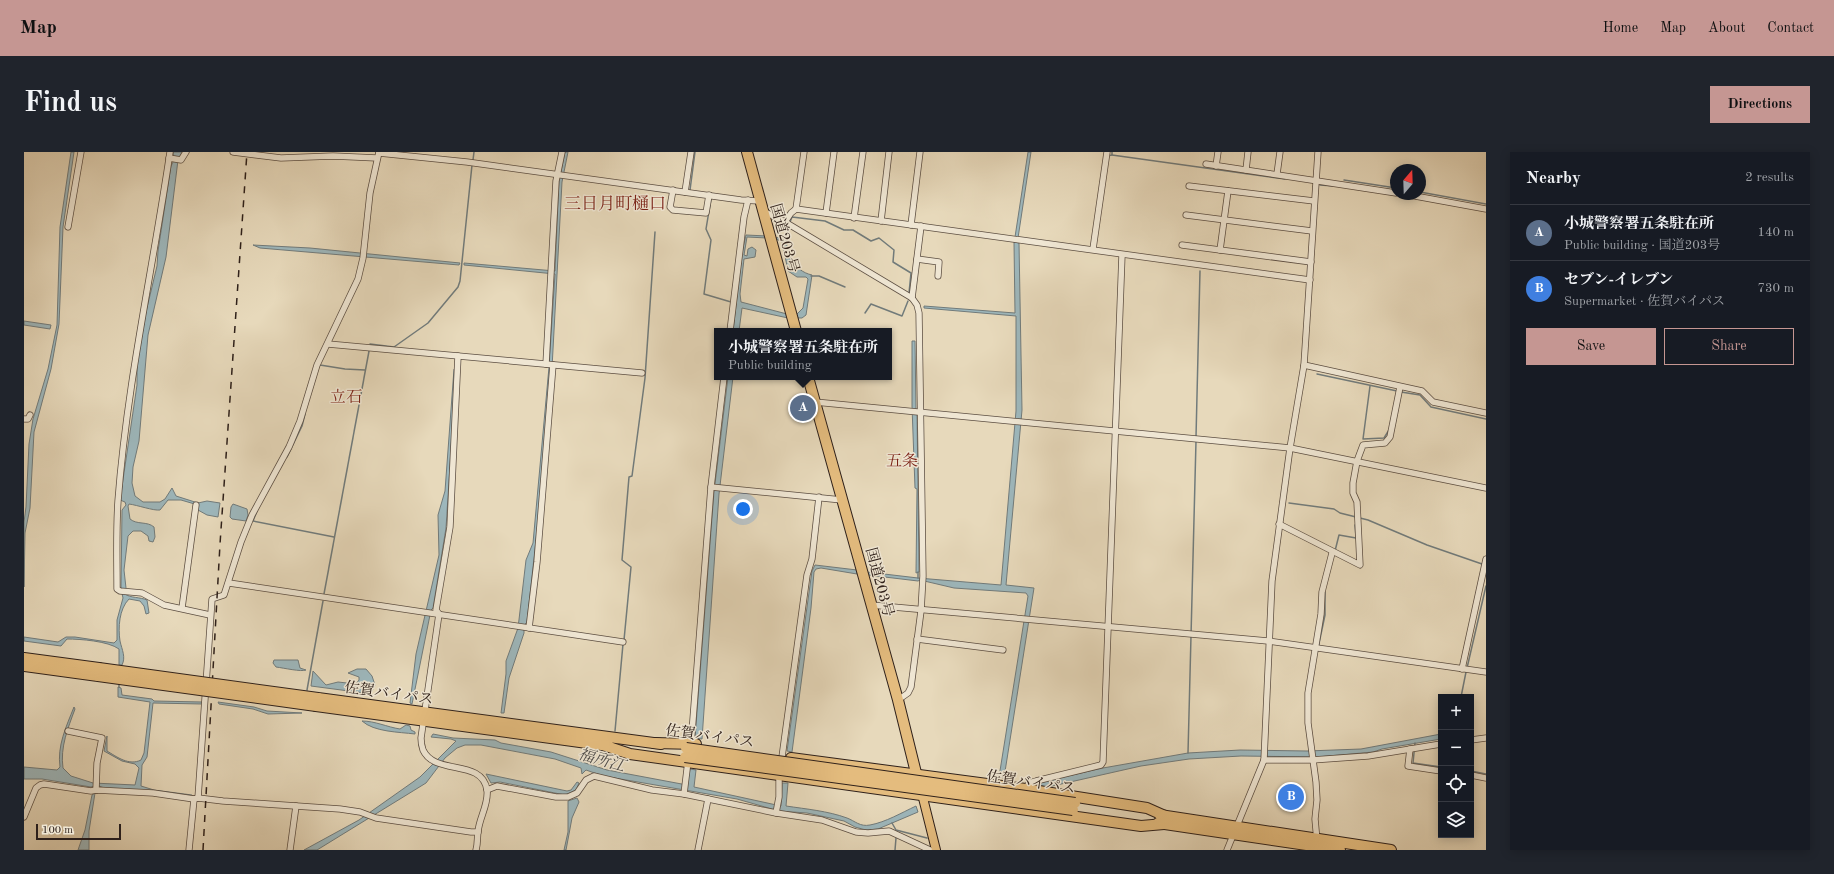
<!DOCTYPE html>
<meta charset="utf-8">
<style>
body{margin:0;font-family:"Old Standard TT","Noto Serif JP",serif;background:#20242c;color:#f1f3f6}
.controls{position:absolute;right:12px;bottom:12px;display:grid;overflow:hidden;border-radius:0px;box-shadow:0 2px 10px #0003}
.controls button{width:36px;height:36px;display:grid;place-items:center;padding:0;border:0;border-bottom:1px solid #363941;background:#171b24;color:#f1f3f6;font:20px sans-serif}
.compass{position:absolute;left:1366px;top:12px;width:36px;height:36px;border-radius:50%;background:#171b24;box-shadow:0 2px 10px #0003;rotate:19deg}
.scale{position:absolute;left:12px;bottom:10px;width:85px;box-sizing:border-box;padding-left:4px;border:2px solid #2e201a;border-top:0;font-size:11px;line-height:14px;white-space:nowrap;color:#2e201a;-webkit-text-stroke:3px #efe6d3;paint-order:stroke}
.you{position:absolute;left:719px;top:357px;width:14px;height:14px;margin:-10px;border:3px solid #fff;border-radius:50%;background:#1a73e8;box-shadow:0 0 0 6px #1a73e833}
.badge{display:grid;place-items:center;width:26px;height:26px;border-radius:50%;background:#c59692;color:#fff;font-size:13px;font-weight:700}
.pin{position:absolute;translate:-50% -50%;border:2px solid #fff;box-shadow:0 1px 4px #0006}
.popup{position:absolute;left:690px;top:176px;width:178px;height:52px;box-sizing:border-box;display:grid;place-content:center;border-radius:0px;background:#171b24;filter:drop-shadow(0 1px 3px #0005);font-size:13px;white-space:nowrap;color:#9ea1a6}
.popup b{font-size:15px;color:#f1f3f6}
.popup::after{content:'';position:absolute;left:50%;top:100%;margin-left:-8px;border:8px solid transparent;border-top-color:#171b24}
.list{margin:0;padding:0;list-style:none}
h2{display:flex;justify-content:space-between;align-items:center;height:52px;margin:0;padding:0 16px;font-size:17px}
h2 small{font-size:13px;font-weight:400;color:#9ea1a6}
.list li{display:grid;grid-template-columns:26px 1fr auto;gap:12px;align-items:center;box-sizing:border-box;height:56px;padding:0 16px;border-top:1px solid #363941}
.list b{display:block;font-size:15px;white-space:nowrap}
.list p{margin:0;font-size:13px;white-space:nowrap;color:#9ea1a6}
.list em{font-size:13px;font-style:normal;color:#9ea1a6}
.actions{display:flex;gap:8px;padding:12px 16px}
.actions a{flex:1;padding:9px 0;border:1px solid #c59692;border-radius:0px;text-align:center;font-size:14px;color:#c59692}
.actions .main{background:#c59692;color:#111}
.icon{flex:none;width:22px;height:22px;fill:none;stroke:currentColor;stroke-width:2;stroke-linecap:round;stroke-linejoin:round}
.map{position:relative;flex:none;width:1462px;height:698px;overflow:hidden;border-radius:0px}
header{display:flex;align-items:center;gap:24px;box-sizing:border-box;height:56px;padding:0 20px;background:#c59692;color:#111}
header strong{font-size:19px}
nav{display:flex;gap:22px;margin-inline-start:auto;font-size:14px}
.intro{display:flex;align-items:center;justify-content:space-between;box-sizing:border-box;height:96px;padding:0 24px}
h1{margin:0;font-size:28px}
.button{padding:10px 18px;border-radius:0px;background:#c59692;color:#111;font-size:14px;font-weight:700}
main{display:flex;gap:24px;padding:0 24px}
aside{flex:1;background:#171b24;border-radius:0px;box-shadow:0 2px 10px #0003}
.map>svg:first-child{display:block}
.water{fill:#9db7bc;stroke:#717b7b}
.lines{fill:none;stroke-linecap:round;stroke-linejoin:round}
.stream{stroke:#717b7b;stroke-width:1.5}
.street-casing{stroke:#5c4e42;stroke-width:7}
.primary-casing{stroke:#2e201a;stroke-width:10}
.highway-casing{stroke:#2e201a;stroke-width:12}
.street{stroke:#efe6d3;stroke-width:5.5}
.primary{stroke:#e4bc7e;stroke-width:8}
.highway{stroke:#e4bc7e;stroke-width:10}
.rail{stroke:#2e201a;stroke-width:1.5;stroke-dasharray:7 7;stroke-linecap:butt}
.highway-bridge-casing{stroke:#2e201a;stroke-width:12;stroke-linecap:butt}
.highway-bridge{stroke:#e4bc7e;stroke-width:10}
.labels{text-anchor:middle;stroke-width:3;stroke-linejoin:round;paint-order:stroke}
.street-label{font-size:15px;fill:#2e201a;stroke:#efe6d3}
.neighbourhood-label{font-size:16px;fill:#7a1f14;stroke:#efe6d3}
.water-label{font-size:16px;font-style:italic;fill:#4f4d4b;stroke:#efe6d3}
.quarter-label{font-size:17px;fill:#7a1f14;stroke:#efe6d3}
</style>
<header>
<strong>Map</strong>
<nav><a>Home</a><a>Map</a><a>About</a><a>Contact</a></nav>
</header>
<div class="intro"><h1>Find us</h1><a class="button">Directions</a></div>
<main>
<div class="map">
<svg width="1462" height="698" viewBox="0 0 1462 698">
<rect width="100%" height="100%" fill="#e7d9bb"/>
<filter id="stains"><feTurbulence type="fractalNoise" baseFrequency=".005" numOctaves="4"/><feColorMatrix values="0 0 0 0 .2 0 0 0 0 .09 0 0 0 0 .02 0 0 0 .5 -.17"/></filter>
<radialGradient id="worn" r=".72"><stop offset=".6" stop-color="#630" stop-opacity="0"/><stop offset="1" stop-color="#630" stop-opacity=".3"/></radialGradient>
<g class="water">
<path d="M47,0H50L39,75L35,172L27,217L10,280L6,356L1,381L0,435V370L2,355L5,292L9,267L24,217L33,173L36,75Z"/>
<path d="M149,0H158L154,8L142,105L124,183L115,289L109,315L108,331L111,344L119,350H136L141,347L148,336L152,344L174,351L183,349L196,351L194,365L183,363L174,358V353L157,348H144L136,358C130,359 113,353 105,352L104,354L106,367C113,373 123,369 130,375L131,385L129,390L125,389L124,384L117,379H109L104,384L100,418L102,436L101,442C106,446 116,445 123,448L125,461L122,462L120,454L116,449L105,447C95,457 94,476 96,489C98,498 102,505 98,513H95V497C84,489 56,487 43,487L37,494L0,489V485L34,490L42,485H51L90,491L93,488V468L99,446L97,437L98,358L102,353L101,350L96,348L113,233V211L122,160L133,114L134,99L147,14L150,8Z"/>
<path d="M541,0H544L538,30L528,216L518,333L503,470L500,473V481L485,526L480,561H477L482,522V509L494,476L502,408L509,391L525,215L531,122L440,113V111L531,119L535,29Z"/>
<path d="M1004,0H1007L994,86L991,85Z"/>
<path d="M764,80C759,98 769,119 788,123L782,163L778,166H774L772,163L779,156L784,127L782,125H773L764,119L758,89L751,87V85L758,87Z"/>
<path d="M722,83L743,84V86L723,85L720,103L723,104L724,97L728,95L732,98L731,105L720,107L716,142L717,150L763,162L764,166L718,156L715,179H709L718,101Z"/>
<path d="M990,90L995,91L998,258L982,433L1010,436L980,626L975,625L1004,444L1002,441L930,436L896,428L894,429L844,423L843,420L894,426L977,433L992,259V164L900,156V154L991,161Z"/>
<path d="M229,93L286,96L436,111L435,113L236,96Z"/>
<path d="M0,169L27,173L26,177L0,173Z"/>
<path d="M888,189H891L892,259L893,263L895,420L892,421L893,337L891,336L888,254Z"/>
<path d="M430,217L432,218L422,376L409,456L407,458L388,552L386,551L392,502L415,403L414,363L421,339Z"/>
<path d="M704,225H709L695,342L678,587L671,586L690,340Z"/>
<path d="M209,352L223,357L224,363L222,369L208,367L206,365L207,355Z"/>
<path d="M791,413L833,418V422L797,416L792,417L790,420L787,456L768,600L763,599L788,419Z"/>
<path d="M250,508H274L276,516L282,518C277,520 260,516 252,515L249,511Z"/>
<path d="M333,517H342L348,524L351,533L346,543L340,541L287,534L289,519L302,533L314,530L332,532L335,528V525L324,521Z"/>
<path d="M94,535L97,536L98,543L128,547L130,549L178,550V552L129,551L123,605L118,613L117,634L130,638L168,643V645L80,636L73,633L67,635L18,627H0V615L33,618L36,615C33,594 42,575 50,555L51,557C44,576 36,595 39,616L47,624L69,631L111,633L115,616L111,612L98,609L80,599L83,584V599C93,605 105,614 117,608L120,601L126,550L94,545Z"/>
<path d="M194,550L230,555L243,559L278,561L244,562L229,557L195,552Z"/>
<path d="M338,569C351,569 363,575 376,577L382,573L386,574L387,578L391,580V582C375,580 350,580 338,569Z"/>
<path d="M409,582L429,586L471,588L477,591L527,600L583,618L663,633L666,617L672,618L670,635L757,654L758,631H764L762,654C782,657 804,659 823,666C831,669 836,675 846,673C862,670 877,661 892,654L894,660L854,677L842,678L831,675L820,669L783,661L755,659L713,647L579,624L562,618L558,622L557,616L531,607L457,593H441L433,596L421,606L402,631L293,698H280L335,668L396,625L432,589L427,587L407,585Z"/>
<path d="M1417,582V587L1358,597L1349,600L1293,605L1217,604L1165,607L1117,614L1024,635L1010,633L1026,628L1079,616L1164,601L1216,598L1283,599L1337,597Z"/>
<path d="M462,622L543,639L547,638L553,630L555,631L552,638L541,643L476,630L467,631Z"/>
<path d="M71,641L65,679V698H54L61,678L68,643Z"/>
<path d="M553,646L555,650L548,666L542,698H540L544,680V649Z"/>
</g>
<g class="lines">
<g class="stream">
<path d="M1088,3L1261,27"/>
<path d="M1083,4L1088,3V0"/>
<path d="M449,8L450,0"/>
<path d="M1320,28L1372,36"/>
<path d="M1296,33L1310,34"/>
<path d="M666,38L671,0"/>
<path d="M1396,40L1462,52"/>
<path d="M687,47L682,77L687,88L680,142L707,150"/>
<path d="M766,70L768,65L801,69L820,78H829L847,89L855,86L870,98L869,110L887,121L885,141"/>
<path d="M787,124H795L821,135"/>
<path d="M841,161L847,152L878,164L884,149"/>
<path d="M346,192L370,195L404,171L434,135L436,129L448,13"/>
<path d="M296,213L321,217L341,218"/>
<path d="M1293,222L1373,239"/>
<path d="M1346,234L1339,287L1360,286L1365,278"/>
<path d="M1377,240L1396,243L1407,255L1462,267"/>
<path d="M1172,285L1176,119"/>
<path d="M263,305L278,274L281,262"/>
<path d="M1265,351L1310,357L1316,361L1344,368L1403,393L1458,412"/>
<path d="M233,359L229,369L310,385"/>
<path d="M1311,399L1315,383L1332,386L1331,373"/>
<path d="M894,420V426"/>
<path d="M300,442L345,199"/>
<path d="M600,488L607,415L598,408L605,325L608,324L621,226L631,80"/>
<path d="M1293,501L1301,463V440"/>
<path d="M1443,516L1462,434"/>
<path d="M95,535V531"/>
<path d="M283,538L299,449"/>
<path d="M1437,545L1442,520"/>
<path d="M591,579L599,492"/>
<path d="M1391,591L1389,611L1417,615"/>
<path d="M1164,601L1172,289"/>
<path d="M1447,619L1462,622"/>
<path d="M868,671L872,678L903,686"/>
<path d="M871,698L872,686"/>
</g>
<g class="street-casing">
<g id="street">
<path d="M146,0C129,116 103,231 94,349C92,378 93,408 93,437L96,439L118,441L140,453L186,463"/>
<path d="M209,0L257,6L309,4L353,6"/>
<path d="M355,1L443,10L717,48L736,49"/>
<path d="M145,6L157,8L162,0"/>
<path d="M1182,12L1372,41"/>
<path d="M1192,14L1194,0"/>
<path d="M1222,18L1224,0"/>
<path d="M1253,22L1256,0"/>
<path d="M1165,34L1290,49"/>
<path d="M649,38L646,55L649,58L682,61L685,43"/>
<path d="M661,40L667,0"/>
<path d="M1380,42L1462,57"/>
<path d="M772,57L780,0"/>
<path d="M739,59L761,70L888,146L893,153L895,161L899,424L897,459L887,535L884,541L874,548"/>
<path d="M802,61L810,0"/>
<path d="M1162,63L1288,79"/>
<path d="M830,66L839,0"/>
<path d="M857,69L865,0"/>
<path d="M761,70L767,61L772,57L1286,128"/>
<path d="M887,73L896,0"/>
<path d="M44,75L57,0"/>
<path d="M1158,93L1287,110"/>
<path d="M1069,97L1083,0"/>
<path d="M1196,98L1204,39"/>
<path d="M893,107L915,110L914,124"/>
<path d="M888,146L897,74"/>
<path d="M706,179L720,65L724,48"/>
<path d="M304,192L618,221"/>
<path d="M434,204L426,375L412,458L415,462L397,586C397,590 398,595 399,598C411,624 458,606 463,638C465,652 455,666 454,680C453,686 454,691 452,698"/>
<path d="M522,212L532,29L538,0"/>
<path d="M1280,213L1398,239L1409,250L1462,261"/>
<path d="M791,250L1266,296L1462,336"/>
<path d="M0,267H4L6,263"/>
<path d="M687,335L818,348"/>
<path d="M1255,372L1336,413L1333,350L1329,341V331L1333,309L1339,293L1361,291L1366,285L1376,235"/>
<path d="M205,431L599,490"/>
<path d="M847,453L1244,489L1462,520"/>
<path d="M158,456L172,353"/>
<path d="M505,476L513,410L529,213"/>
<path d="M893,487L979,498"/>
<path d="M1438,517L1462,407"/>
<path d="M44,579L78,586L73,611L72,638"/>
<path d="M1447,588L1462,586"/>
<path d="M667,593L687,335L700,225"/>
<path d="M1386,597L1384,614L1417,619"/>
<path d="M758,605L783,423L788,407L795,345"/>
<path d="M1240,608H1288L1344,604L1417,592"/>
<path d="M1447,623L1462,626"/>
<path d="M1002,637L1005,631L1012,629L1077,613L1079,610L1098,103"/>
<path d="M463,638L473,634L532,645H544L553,641L562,628L570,624L628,638L660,642L752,661L798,668L832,680L844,681L865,679L906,698"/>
<path d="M660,642L664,609"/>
<path d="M174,646L188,447L200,443L217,390L228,363L265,295L276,269L293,213L334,127L339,106L346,41L355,0"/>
<path d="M752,661L755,645V624"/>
<path d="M0,665L12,636L16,633L20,632L67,639L72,638L129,641L170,647L174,646L199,649L316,657L336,660L352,666L447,680H454"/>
<path d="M1293,689L1291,667L1293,648L1292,630L1284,571V541L1297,462L1298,440L1308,401"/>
<path d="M165,698L170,647"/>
<path d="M266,698L272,654"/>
<path d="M674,698L684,647"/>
<path d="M1203,698L1240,608L1248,429L1266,296L1280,213L1294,0"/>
</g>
</g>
<g class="primary-casing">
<path id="primary" d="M898,642L912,698"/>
</g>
<g class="highway-casing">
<g id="highway">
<path d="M723,0L772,179"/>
<path d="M784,225L874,548L894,629"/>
<path d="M0,506L75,516"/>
<path d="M0,514L74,524"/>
<path d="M294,546L637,592"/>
<path d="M292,554L585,594"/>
<path d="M630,591L672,592"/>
<path d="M579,593L606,602L1117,674L1140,672"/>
<path d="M767,606L1002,637L1123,656L1141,664"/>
<path d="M1136,663L1367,698"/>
<path d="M1134,671L1316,698"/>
</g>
</g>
<use href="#street" class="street"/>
<use href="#primary" class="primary"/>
<use href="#highway" class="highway"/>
<path class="rail" d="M179,698L196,392L223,0"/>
<g class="highway-bridge-casing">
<g id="highway-bridge">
<path d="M75,516L294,546"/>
<path d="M74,524L292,554"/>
<path d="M662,596L1051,651"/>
<path d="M661,605L1049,658"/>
</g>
</g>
<use href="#highway-bridge" class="highway-bridge"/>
</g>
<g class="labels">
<g class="street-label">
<text transform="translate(761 86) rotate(74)" y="5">国道203号</text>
<text transform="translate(856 430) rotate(75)" y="5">国道203号</text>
<text transform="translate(365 541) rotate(8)" y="5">佐賀バイパス</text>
<text transform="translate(686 584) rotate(8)" y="5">佐賀バイパス</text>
<text transform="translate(1007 630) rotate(8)" y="5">佐賀バイパス</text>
</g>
<g class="neighbourhood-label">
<text x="322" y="250">立石</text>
<text x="878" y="314">五条</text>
</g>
<g class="water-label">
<text transform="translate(578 607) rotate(16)" y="6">福所江</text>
</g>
<g class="quarter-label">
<text x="591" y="57">三日月町樋口</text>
</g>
</g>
<rect width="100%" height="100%" filter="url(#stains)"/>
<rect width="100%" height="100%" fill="url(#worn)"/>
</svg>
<div class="controls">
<button>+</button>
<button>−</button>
<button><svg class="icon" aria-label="locate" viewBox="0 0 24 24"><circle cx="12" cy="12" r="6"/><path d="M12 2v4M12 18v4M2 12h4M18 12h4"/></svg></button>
<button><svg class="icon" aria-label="layers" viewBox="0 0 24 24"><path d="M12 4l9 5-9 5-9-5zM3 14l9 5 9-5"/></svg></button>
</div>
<svg class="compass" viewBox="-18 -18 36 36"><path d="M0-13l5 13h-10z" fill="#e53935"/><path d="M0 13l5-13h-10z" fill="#9ea1a6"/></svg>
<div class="scale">100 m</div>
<div class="you"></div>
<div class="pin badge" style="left:779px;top:256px;background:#5c6f8a">A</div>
<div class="popup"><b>小城警察署五条駐在所</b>Public building</div>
<div class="pin badge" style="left:1267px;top:645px;background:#3f7fe0">B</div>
</div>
<aside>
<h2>Nearby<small>2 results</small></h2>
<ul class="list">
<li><span class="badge" style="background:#5c6f8a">A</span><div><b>小城警察署五条駐在所</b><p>Public building · 国道203号</p></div><em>140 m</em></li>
<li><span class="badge" style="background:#3f7fe0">B</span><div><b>セブン-イレブン</b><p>Supermarket · 佐賀バイパス</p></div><em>730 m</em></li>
</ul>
<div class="actions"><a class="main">Save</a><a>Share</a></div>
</aside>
</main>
